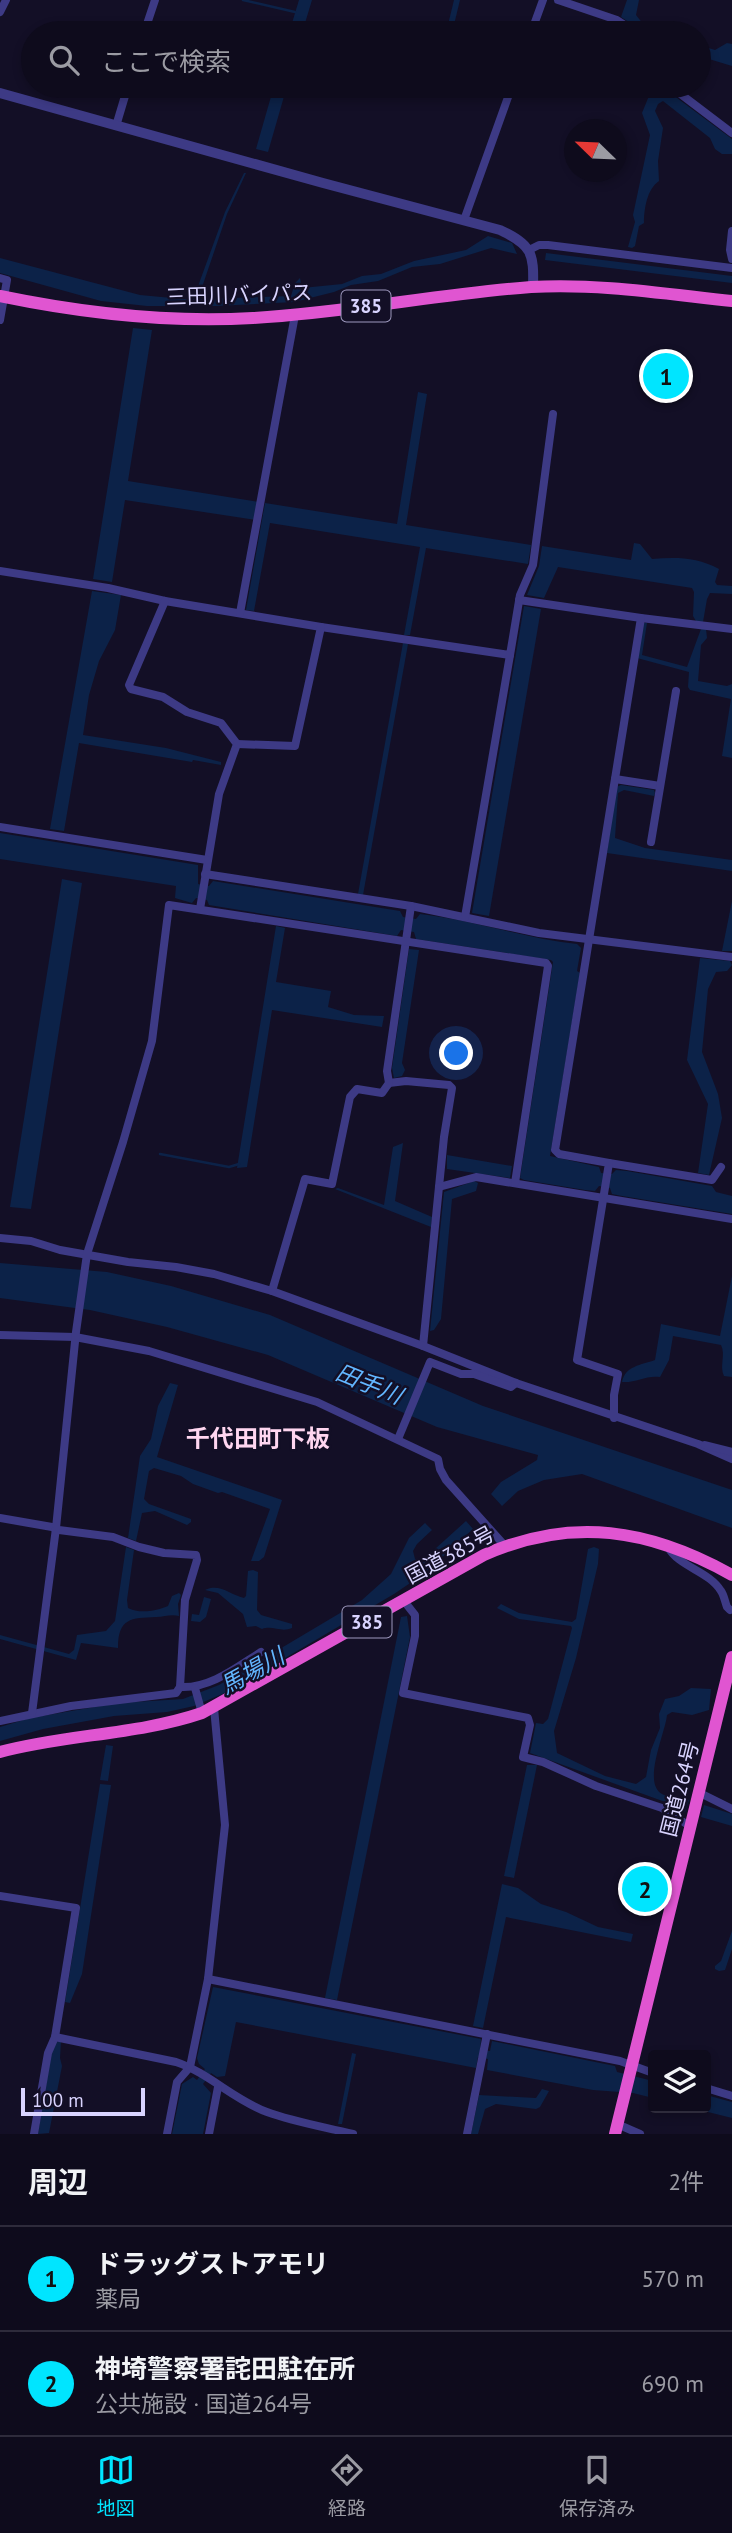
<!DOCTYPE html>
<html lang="ja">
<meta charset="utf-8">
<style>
body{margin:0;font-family:"PT Sans","Noto Sans JP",sans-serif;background:#171425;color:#f1f3f6}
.controls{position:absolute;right:21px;bottom:21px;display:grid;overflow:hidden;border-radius:7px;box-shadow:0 4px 10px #0003}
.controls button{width:63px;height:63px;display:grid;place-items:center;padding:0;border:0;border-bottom:2px solid #2e2b3b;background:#0e0b1c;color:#f1f3f6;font:35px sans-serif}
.compass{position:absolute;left:564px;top:119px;width:63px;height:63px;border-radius:50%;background:#0e0b1c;box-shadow:0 4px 10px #0003;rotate:293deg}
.scale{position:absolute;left:21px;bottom:18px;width:124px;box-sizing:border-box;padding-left:7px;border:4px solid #d9d4ff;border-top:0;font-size:19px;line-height:24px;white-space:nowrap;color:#d9d4ff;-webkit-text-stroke:5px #130f26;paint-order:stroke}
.you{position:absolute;left:457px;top:1054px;width:24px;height:24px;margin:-18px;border:5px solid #fff;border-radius:50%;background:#1a73e8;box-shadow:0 0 0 10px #1a73e833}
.badge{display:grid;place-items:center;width:46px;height:46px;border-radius:50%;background:#00e5ff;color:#111;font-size:23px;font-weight:700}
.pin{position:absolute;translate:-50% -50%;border:4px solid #fff;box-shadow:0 2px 7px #0006}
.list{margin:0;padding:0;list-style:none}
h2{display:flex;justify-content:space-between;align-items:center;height:91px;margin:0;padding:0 28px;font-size:30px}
h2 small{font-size:23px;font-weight:400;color:#9b9ba3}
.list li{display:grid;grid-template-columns:46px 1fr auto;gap:21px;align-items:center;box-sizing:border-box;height:105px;padding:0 28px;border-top:2px solid #2e2b3b}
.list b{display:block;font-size:26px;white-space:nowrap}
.list p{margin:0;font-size:23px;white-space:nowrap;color:#9b9ba3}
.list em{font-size:23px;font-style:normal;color:#9b9ba3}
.icon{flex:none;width:38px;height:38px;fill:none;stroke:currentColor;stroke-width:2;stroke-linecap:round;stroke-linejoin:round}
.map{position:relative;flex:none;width:732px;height:2134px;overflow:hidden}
.search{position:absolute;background:#0e0b1c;box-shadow:0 4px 10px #0003;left:21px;right:21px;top:21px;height:77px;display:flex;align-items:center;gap:18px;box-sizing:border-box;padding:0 24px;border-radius:38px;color:#9b9ba3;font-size:26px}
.sheet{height:301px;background:#0e0b1c}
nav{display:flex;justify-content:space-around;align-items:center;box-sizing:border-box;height:98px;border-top:2px solid #2e2b3b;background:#0e0b1c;font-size:19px;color:#9b9ba3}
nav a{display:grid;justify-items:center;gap:4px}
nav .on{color:#00e5ff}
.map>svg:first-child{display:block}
.water{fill:#0c2248}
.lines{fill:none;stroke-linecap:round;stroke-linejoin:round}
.stream{stroke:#0c2248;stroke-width:2.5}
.minor{stroke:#3d3a85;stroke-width:8}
.tertiary{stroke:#3d3a85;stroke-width:10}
.trunk{stroke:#e055d1;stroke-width:12}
.labels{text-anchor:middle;stroke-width:5;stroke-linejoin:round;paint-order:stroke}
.shield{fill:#130f26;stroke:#9e99be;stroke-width:2}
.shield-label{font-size:19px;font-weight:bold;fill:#d9d4ff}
.street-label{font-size:21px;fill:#d9d4ff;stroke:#130f26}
.water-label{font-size:23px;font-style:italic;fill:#62b6ff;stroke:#130f26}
.quarter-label{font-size:24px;font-weight:bold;fill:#ffd6f0;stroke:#130f26}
</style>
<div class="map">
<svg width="732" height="2134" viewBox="0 0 732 2134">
<rect width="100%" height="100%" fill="#130f26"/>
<g class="water">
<path d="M299,0H312L302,33H289Z"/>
<path d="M454,0H460L452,33H446Z"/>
<path d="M627,0H639L636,15L643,24L661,33H646L621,17Z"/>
<path d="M727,43L732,44V66L699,56V45L715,50Z"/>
<path d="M274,86H287L268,152L256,149Z"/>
<path d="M653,86H661L732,139V154H722L715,149L710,138L663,101L658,104L655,111L663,128L658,161L659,181C647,189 644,209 644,223L639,226L635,246L632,248L628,247L635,222L633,215L650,135L642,113Z"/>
<path d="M244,173H246L227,214L198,299L291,296L295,283L300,278L302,288L342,284L362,276L381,274L414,261L466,250L488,236L512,243L517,254L491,248L440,264L412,267L378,281L351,285L334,292L294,302L216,306H147L101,301L0,273V258L140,295L193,300L225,212Z"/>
<path d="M546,253L732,276V283L545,260Z"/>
<path d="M133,328L152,330L128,481L259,502L256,520L125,500L112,582L93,579Z"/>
<path d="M418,392L427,394L406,525L531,545L528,564L426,548L410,635H404L420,547L270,523L254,611L246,610L265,503L397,524Z"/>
<path d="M634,543L640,544L652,559C676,557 697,557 719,569L715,582L717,585L732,586V594L710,593L707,599L703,622L696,621L693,616L694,592L692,588L558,567L544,598L527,595L539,566L542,546L631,560Z"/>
<path d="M92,591L121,595L115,630L99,661L89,695L83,735L166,748L221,762V765L193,760L192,762L79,743L64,831L50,829Z"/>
<path d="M524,606L541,609L489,916L472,913Z"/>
<path d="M643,623H647L642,655L687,667L701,629H706L707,638L701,645L698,681L727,686L732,684V758L722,756L731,699L690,690L688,687L689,672L637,658Z"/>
<path d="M403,643L408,644L363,895L358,894Z"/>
<path d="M621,785L654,790L655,793L654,796L624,790L618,793L615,838L645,848L732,860V871L607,853L616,787Z"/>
<path d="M0,833L198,865V884L209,886L213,881L400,911L403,917L416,919L420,914C473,920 524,938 577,944L581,948L577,971L580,973L550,1156L599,1167L601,1173L612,1174L616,1170L627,1171L712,1186L716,1192L732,1196V1214L622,1196L612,1194L610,1188L599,1186L595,1191L585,1190L524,1180L520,1178L553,962L551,960L416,939L414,932L401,930L397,936L209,905L207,900L196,898L192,903L175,898L176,886L0,859Z"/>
<path d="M62,879L82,883L31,1209L10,1207Z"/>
<path d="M732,901V951H722Z"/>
<path d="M276,926L285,928L276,982L331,991L328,1007L354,1015L384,1016L382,1027L272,1010L247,1167L237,1168Z"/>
<path d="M409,949L419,950L402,1063L405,1070L402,1076L394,1078L392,1068Z"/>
<path d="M700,958L730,961L732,965L727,971L716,972L708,989L702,1052L718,1094L722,1118L709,1175L698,1173L708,1104L687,1060Z"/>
<path d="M403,1143L395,1201L432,1217L431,1227L335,1189L338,1188L384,1205L393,1147Z"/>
<path d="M447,1155L512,1166L510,1178L447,1169Z"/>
<path d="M474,1181L478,1183L476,1191L452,1199L441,1319L434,1330L430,1331L444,1192Z"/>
<path d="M0,1263L107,1272L171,1286L270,1315L483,1406L732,1490V1528L582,1474L544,1480L518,1491L502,1506L491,1494L501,1482L537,1460L538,1455L437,1427L268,1355L167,1327L90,1310L0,1298Z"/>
<path d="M732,1276V1377L724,1376C719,1366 726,1355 721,1345L673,1336L669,1360L660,1377C646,1375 636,1383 622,1382C625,1366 641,1365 655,1360L661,1324L720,1336Z"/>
<path d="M170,1383L178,1385L157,1457L282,1500L264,1557L259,1561H251L270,1509L222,1492L218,1493L193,1484L181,1476L154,1468L149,1471L144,1499L149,1504L191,1519V1522L187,1525L155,1511L142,1513L136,1541L128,1538L140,1456L151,1439L158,1406Z"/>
<path d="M466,1521L473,1529L425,1573L394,1594L227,1692L194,1706L167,1712L114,1716L43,1729L0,1741V1727L30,1718L118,1703L183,1699L219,1685L362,1600L391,1574L409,1538L425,1523L432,1530L417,1544L413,1551L415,1559L425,1558Z"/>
<path d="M126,1547L134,1550L127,1600L128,1608C139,1614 157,1611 168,1606L172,1596L179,1593L181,1595L178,1604L179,1616C170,1614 165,1617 156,1617C131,1618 118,1618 118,1648L81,1643L76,1660L0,1639V1635L69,1654L74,1650L77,1635L106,1631L115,1621Z"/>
<path d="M594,1547L599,1549L598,1564L576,1658L554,1731L557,1753L605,1776L636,1784L646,1777L651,1750L660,1728L659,1714L665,1699L679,1696L691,1688L711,1689L709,1710L692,1715L672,1712L667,1715C665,1734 642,1783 662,1794C670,1799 680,1797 689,1800L685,1812L681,1813L668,1803L530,1753L536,1723L543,1724L548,1719L572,1628L571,1626L519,1619L497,1608L501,1604L519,1613L572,1622L576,1619L588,1549Z"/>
<path d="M253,1570L258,1572L257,1610L261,1615L292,1624V1628C281,1633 273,1625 262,1629L256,1626L247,1627L243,1614L218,1593L205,1590C220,1583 230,1595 244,1598L246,1596L248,1571Z"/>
<path d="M204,1597L211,1599L206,1617L200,1622L191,1621L192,1614L199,1615Z"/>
<path d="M407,1616L410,1637L337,2000L325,1998L401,1617Z"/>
<path d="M106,1745L113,1746L108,1781L100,1780Z"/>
<path d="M527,1765H537L514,1878L504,1876Z"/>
<path d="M100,1784L111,1785L82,1974L70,2003L65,2002Z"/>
<path d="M704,1805L732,1814V1826L701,1817Z"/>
<path d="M502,1884L518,1888L541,1904L566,1912L598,1927L633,1934L631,1942L506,1917L483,2028L473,2026Z"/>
<path d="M732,1931V1949L725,1970L719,1971L715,1969V1966L721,1961Z"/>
<path d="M213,1987L481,2039L480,2050L490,2051L492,2041L615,2066L617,2072L653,2081V2098L633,2093L593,2090L487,2070L488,2059L478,2057L476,2068L236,2022L225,2076L217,2077L211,2073L203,2084L211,2093L203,2134H172L182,2084L193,2077L197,2080L205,2069L199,2064L197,2058Z"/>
<path d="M61,2041L60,2058L62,2066L49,2133L38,2134L51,2055L56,2042Z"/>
<path d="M352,2053L356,2054L342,2124H338Z"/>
<path d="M542,2089L549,2091L540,2107L536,2109L496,2104L485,2109L478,2134H471L479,2095L536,2098Z"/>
<path d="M706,2095L732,2102V2118L692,2108H706Z"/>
</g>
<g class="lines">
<g class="stream">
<path d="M243,0L295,12"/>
<path d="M160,1154L229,1167L239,1164"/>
</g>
<g class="minor">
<path d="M558,0L617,20L637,33"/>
<path d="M0,12L6,0"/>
<path d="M144,33L155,0"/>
<path d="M531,33L543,0"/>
<path d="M670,86L732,133"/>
<path d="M116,126L128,86"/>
<path d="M464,220L512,86"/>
<path d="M732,231L730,250L732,259"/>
<path d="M529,250L539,245H548L732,268"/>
<path d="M0,278L7,280L0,320"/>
<path d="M0,571L108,588L165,601L321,627L510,655L520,595L533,565L553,414"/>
<path d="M519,600L641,618L732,629"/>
<path d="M165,601L129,685L131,689L163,697L187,712L221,723L237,744L219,794L200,909"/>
<path d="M240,613L295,315"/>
<path d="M237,744L295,746L321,627"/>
<path d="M615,779L660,786"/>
<path d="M0,827L207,860"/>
<path d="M651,842L676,691"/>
<path d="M205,874L411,906L539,933L732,957"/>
<path d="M465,917L510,655"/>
<path d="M389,1083L406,1081L449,1085L452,1088L444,1137L423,1346"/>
<path d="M609,1163L712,1180L721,1167"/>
<path d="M439,1187L476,1177L732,1219"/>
<path d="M0,1238L31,1241L60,1250L128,1262L176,1267L214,1274L272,1291L423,1346L516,1383L698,1444L732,1459"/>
<path d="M272,1291L305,1179L332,1184L350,1097L357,1089L382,1093L389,1083L387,1071L411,906"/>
<path d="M0,1335L75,1337L149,1351L317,1402L438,1459L440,1469L446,1480L505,1546"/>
<path d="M614,1418V1395L618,1374L577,1360L609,1163L559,1154L555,1150L641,618"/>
<path d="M398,1439L430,1362L461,1374H474L511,1387L516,1383"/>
<path d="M705,1445L732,1452"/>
<path d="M0,1518L52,1527L59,1530L113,1537L139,1547L164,1553L196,1555L197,1560L185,1600L180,1687L176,1693L71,1706L0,1721"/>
<path d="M668,1547C679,1567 709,1571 721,1591C724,1595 725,1602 727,1607L730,1610"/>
<path d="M404,1601L415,1615V1636L403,1693L528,1718L530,1725L523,1757L543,1762L596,1786L662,1808L691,1827"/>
<path d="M180,1687C210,1689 237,1667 261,1652"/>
<path d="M195,1688L202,1713"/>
<path d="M32,1713L56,1528L76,1332L87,1254L123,1142L152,1041L169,905L546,963L548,966L515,1183"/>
<path d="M700,1793L732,1809"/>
<path d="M0,1896L76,1908L55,2037L48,2053L34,2134"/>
<path d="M208,1979L620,2061L653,2073"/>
<path d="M55,2037L176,2062C209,2073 234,2100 267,2112C294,2122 325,2127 353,2134"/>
<path d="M706,2088L732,2096"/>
<path d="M617,2124L640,2134"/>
<path d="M167,2134L177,2082L190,2067L208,1979L225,1825L214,1708"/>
<path d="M209,2134L218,2087"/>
<path d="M467,2134L487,2034"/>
</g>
<path class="tertiary" d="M0,93L323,183L500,230C532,245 534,253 533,287"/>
<g class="trunk">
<path d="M0,296C82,313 168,323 253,318C346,313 438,294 531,287C598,283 666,294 732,301"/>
<path d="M0,1752C67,1734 137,1735 202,1713L484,1555C572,1516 650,1529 732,1575"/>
<path d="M615,2134L732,1657"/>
</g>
</g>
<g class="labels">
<g class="shield">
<rect x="341.5" y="290.5" width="49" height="31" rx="5"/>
<rect x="342.5" y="1606.5" width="49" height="31" rx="5"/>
</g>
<g class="shield-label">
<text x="366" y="313">385</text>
<text x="367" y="1629">385</text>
</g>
<g class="street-label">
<text transform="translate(239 295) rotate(-2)" y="7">三田川バイパス</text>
<text transform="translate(450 1555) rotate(-28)" y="7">国道385号</text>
<text transform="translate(680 1789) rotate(-76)" y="7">国道264号</text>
</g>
<g class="water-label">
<text transform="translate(369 1384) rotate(22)" y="8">田手川</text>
<text transform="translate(252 1671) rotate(-29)" y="8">馬場川</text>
</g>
<g class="quarter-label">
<text x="258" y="1447">千代田町下板</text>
</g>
</g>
</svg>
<div class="controls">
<button><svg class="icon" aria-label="layers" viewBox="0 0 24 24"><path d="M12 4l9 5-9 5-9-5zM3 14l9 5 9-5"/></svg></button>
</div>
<svg class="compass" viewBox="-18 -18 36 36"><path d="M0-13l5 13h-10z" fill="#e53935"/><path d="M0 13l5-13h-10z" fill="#9b9ba3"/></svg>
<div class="scale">100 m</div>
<div class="you"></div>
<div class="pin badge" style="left:666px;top:376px">1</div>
<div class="pin badge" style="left:645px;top:1889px">2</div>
<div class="search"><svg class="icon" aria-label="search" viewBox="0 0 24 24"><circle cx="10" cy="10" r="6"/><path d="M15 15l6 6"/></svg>ここで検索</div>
</div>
<section class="sheet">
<h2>周辺<small>2件</small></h2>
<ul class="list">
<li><span class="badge">1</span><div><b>ドラッグストアモリ</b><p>薬局</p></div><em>570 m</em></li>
<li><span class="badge">2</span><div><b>神埼警察署詫田駐在所</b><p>公共施設 · 国道264号</p></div><em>690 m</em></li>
</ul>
</section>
<nav>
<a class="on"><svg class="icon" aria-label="map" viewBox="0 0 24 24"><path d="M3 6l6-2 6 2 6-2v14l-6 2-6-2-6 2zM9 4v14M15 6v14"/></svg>地図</a>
<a><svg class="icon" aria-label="directions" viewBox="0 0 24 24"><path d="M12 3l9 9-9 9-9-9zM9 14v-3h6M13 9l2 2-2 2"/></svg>経路</a>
<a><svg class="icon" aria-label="saved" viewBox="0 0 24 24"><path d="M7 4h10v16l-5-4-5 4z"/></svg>保存済み</a>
</nav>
